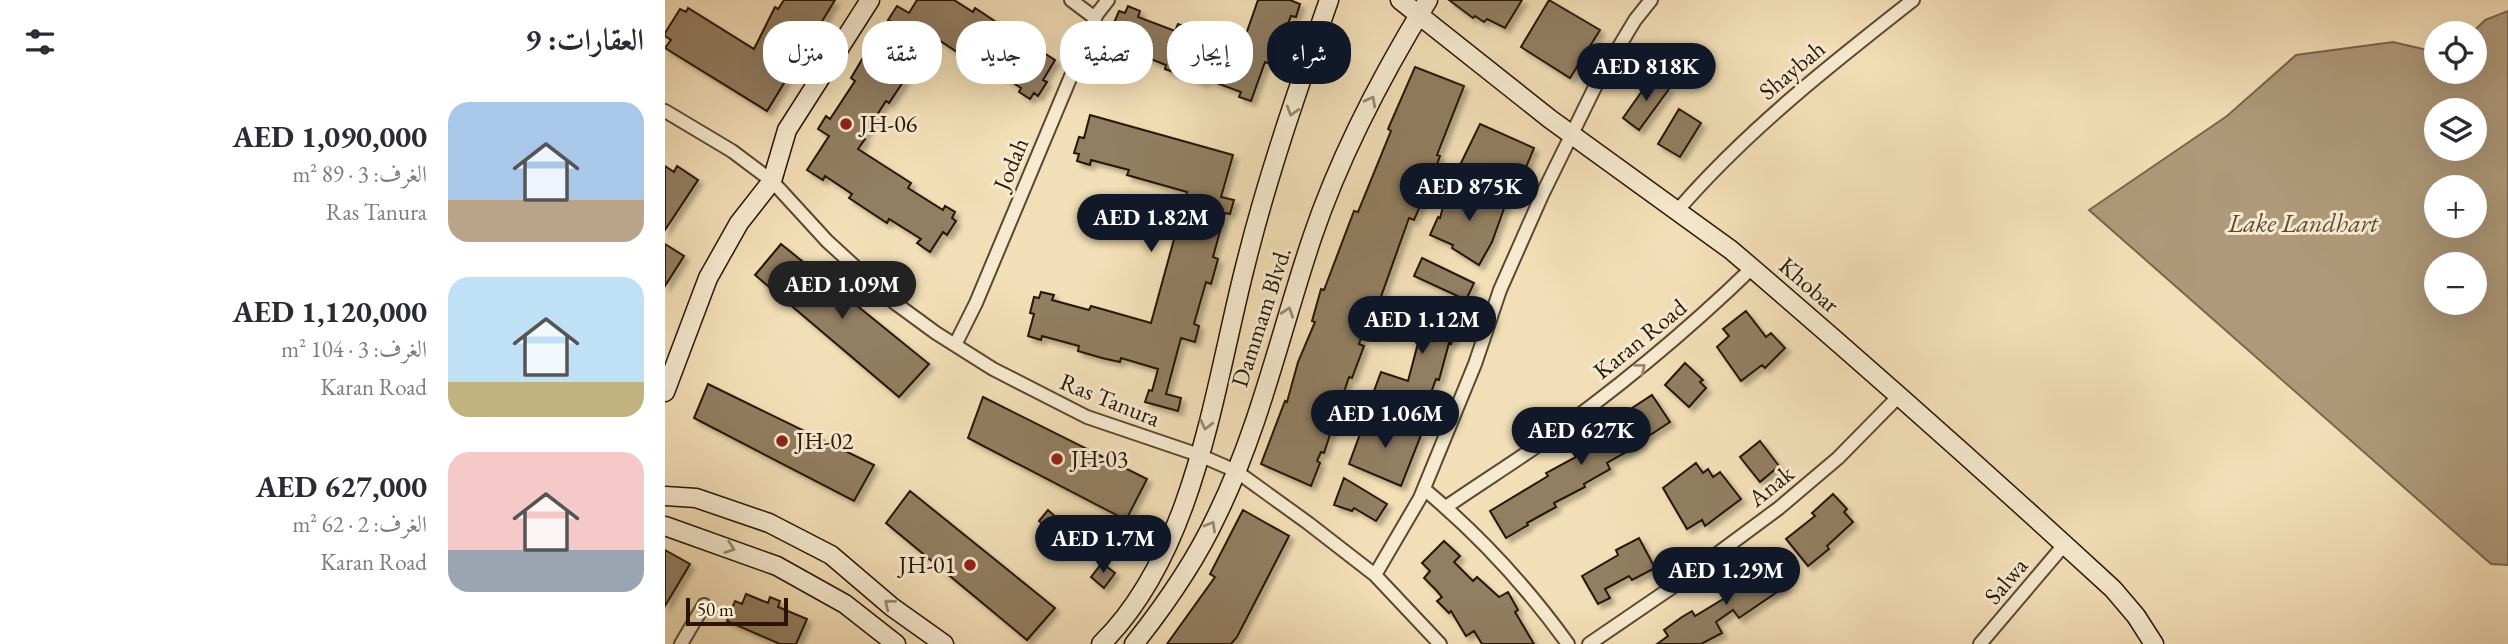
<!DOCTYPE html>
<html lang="ar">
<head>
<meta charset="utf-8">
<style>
  :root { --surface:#fff; --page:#f7f7f7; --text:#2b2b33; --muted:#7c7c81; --accent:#111827 }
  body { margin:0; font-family:"EB Garamond",Amiri,serif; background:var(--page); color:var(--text); direction:rtl; height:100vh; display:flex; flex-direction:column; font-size:26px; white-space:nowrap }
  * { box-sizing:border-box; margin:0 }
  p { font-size:23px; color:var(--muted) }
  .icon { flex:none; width:38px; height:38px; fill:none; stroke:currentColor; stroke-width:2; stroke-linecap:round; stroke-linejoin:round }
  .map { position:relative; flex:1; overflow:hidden; direction:ltr }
  .side { display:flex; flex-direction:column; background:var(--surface); width:665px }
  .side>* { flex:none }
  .guide { position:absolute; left:21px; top:21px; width:665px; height:63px; direction:rtl; display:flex; gap:14px }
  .fabs { position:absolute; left:1759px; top:21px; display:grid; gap:14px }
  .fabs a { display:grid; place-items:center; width:63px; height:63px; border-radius:50%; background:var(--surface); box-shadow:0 7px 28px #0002; font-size:35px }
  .scale { position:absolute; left:21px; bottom:18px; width:102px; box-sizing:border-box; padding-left:7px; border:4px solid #281505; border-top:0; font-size:19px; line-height:24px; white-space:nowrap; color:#281505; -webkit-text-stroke:5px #f7ead0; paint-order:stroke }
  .price { position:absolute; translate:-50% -60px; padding:0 16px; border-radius:24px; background:var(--accent); color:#fff; font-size:23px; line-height:46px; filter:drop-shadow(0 2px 4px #0008) }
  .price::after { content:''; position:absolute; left:50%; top:42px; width:21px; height:16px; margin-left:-10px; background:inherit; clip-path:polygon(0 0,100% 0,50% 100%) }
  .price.active { background:#222; color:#fff }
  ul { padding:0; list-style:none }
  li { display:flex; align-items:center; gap:21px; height:175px; padding:0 21px }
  li span { display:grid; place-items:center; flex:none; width:196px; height:140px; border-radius:21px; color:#555 }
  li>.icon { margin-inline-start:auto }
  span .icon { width:84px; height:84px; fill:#fffc; stroke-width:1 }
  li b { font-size:30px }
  h2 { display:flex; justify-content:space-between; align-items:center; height:84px; padding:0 21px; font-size:30px }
  .pill { padding:0 24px; border-radius:28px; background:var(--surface); box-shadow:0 7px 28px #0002; font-size:24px; line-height:63px }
  .pill.active { background:var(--accent); color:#fff }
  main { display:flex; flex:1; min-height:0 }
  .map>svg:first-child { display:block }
  .water { fill:#ae9a7a; stroke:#78654b; stroke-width:2; fill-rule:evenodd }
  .building { fill:#927e62; stroke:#281505; stroke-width:2; filter:url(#shadow) }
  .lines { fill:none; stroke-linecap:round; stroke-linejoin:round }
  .street-casing { stroke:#5b4832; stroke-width:16 }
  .secondary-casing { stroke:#281505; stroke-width:21 }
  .street { stroke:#f7ead0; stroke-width:12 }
  .secondary { stroke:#f7ead0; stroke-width:18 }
  .oneway { stroke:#9a8a75 }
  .poi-dot { fill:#8f2418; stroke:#f7ead0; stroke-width:2.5 }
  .labels { text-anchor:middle; stroke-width:6; stroke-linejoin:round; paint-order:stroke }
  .street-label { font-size:24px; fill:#281505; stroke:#f7ead0 }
  .poi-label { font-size:24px; fill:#281505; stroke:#f7ead0; text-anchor:start }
  .water-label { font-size:26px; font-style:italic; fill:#5e4a34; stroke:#f7ead0 }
</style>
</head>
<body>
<main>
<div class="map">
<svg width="1843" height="644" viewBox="0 0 1843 644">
  <defs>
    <filter id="shadow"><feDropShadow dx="4.5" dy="4.5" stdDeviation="2" flood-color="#0004"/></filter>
  </defs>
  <rect width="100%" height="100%" fill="#f3dfb7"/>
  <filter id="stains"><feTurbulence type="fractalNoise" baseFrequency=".00286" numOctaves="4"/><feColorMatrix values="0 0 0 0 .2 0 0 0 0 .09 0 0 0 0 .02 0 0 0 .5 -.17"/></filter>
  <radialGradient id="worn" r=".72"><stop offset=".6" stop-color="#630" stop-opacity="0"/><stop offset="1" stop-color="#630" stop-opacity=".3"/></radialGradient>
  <path class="water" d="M1843 11V565L1826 564 1424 210 1562 116 1631 55 1728 42 1771 52V72H1810V33H1807L1820 20ZM1771 110H1810V149H1771ZM1771 187H1810V226H1771ZM1771 264H1810V303H1771Z"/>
  <path class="building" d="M119 0H170L139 51 135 48 123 67 127 70 102 111 0 48 6 40 0 36V33L15 9 21 12 23 8 89 49 110 7 113 9Z
    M252 0H289L308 12 310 8 346 32 344 35 376 56 379 53 390 60 378 80 382 82 373 96 369 93 365 99 354 92 356 88 324 67 321 71 269 37 265 43 260 40 237 77 240 79 224 103 221 101 198 137 200 139 193 149 246 183 243 188 278 210 280 206 290 212 287 218 291 221 282 235 278 232 265 252 252 243 256 239 224 219 222 223 184 198 187 194 160 176 158 180 142 170 164 136 153 129 161 116 165 119 190 81 186 78 199 56 204 59 227 22 223 20 232 6 244 13Z
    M593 0H625L635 4 631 17 626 16 612 52 617 53 612 67 600 62 586 101 574 97 576 92 541 79 539 83 500 69 501 65 466 51 465 55 448 49 456 28 448 25 454 11 460 13 463 6 475 11 473 17 510 31 513 24 570 46 574 38 579 40Z
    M784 0H857L840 28 822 19 819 22 810 16 808 18Z
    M884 0 935 30 905 78 856 47Z
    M750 67 799 86 772 155 775 156 763 188 749 220 744 218 713 305 709 303 694 344 699 346 687 378 684 377 659 453 656 452 652 461 655 463 646 486 596 464 620 401 622 402 633 362 650 322 647 321 656 289 659 290 689 211 693 212 726 131 723 129Z
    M987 77 1004 89 974 130 958 118Z
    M1014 109 1036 123 1015 157 993 144Z
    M425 115 568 155 556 197 569 200 565 214 560 213 548 257 553 259 546 284 541 282 529 324 534 326 530 342 516 338 501 394 516 398 513 411 480 402 484 390 487 391 493 369 456 358 455 362 437 358 413 351 414 346 377 336 376 340 363 336 369 314 365 313 369 297 374 298 376 292 389 295 387 300 424 310 426 306 486 323 522 192 462 175 464 170 426 160 425 165 412 161 414 154 409 153 414 137 419 138Z
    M815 124 869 148 857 177 847 193 794 167Z
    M0 166 9 172 12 166 33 180 0 230Z
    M783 188 841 203 827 242 814 265 787 248 788 245 765 235 773 217 775 218Z
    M0 244 19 256 0 286Z
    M116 244 264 364 234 397 90 275Z
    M757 258 809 283 801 300 749 276Z
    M741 299 795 318 786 344 784 343 774 380 771 379 759 412 709 391 716 372 743 381 757 328 733 319Z
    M1081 311 1101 337 1106 333 1120 348 1100 368 1097 365 1076 381 1052 347 1064 336 1058 329Z
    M1020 363 1038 380 1035 382 1041 388 1024 407 1000 385Z
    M43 384 209 465 189 501 29 418Z
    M987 395 1005 422 976 441 977 443 942 463 945 469 919 484 920 487 889 503 891 507 862 523 863 525 841 538 825 511 883 476 881 473 911 457 908 453 937 435 935 432 966 414 964 410Z
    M318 397 482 479 461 520 303 438Z
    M702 415 756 435 736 486 684 464Z
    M1095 441 1114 466 1095 482 1075 457Z
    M1031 463 1038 473 1043 469 1048 477 1055 472 1076 499 1040 526 1037 520 1022 529 998 488Z
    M679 478 722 504 711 521 689 508 687 511 669 505Z
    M245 491 390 608 362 640 221 523Z
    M1168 494 1182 509 1179 512 1188 522 1162 546 1164 549 1143 566 1121 539 1150 516 1147 513Z
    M383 510 406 531 397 542 374 521Z
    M578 510 624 536 572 637 566 644H502L550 577 545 574Z
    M974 538 990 568 967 580 964 576 940 589 945 598 933 604 917 576 953 555 951 550Z
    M779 541 795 556 789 562 808 581 812 577 834 597 843 592 853 610 850 612 869 644H817L809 631 801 636 786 611 784 613 772 601 777 597 771 590 759 578 765 571 757 563Z
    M0 550 25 564 0 606Z
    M437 563 450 573 439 588 426 577Z
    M1090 564 1095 572 1107 564 1121 586 1074 618 1068 610 1051 622 1057 633 1036 644H992L1003 636 999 630 1017 617 1027 611 1030 616 1068 593 1062 585Z
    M81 594 103 603 105 597 115 601 113 607 142 619 131 644H115L62 621 70 601 77 604Z"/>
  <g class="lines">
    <g class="street-casing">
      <path id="street" d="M406 0 430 18
        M0 111 67 151 107 181 162 241 198 274 230 303 271 333 328 369 422 417 534 455 571 471 643 523 710 575 775 644
        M1012 211C1081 131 1165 65 1248 0
        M290 345 311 303 432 14 443 0
        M759 489C813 534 862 587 903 644
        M781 507C810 487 840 468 869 448 947 393 1019 334 1087 268
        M710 575 755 498 810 364 835 290 877 195 931 85 970 20 986 0
        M16 644 39 605
        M924 644 1006 588 1114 508 1173 458 1234 396
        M1315 644 1399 545"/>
    </g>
    <g class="secondary-casing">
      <path id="secondary" d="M735 0 885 119 1066 250C1196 361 1323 474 1448 589L1471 616 1489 644
        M0 392 43 278 74 223 107 181 122 130 205 0
        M0 496 31 498 104 523 166 555 227 607 279 644
        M0 526 112 566 180 604 231 644
        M436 644C531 551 549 386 581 263 603 174 634 86 664 0
        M469 644C500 605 531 560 552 515 595 427 616 330 647 238 675 155 717 75 763 0"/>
    </g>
    <use href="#street" class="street"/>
    <use href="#secondary" class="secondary"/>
  </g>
  <defs><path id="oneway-chevron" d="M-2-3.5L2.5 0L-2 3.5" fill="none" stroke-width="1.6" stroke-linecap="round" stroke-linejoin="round" transform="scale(1.75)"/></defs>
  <g class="oneway">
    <use href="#oneway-chevron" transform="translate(706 101) rotate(-62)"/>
    <use href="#oneway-chevron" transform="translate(627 111) rotate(107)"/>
    <use href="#oneway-chevron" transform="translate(623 312) rotate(-72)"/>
    <use href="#oneway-chevron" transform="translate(976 368) rotate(-38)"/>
    <use href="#oneway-chevron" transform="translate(541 425) rotate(104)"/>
    <use href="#oneway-chevron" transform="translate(546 526) rotate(-60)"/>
    <use href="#oneway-chevron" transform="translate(65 548) rotate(19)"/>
    <use href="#oneway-chevron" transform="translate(224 604) rotate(-141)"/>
  </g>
  <g class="poi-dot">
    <circle cx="181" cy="124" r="7"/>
    <circle cx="117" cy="441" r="7"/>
    <circle cx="392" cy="459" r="7"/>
    <circle cx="305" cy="565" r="7"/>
  </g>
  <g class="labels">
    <g class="street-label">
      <text transform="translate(1127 70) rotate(-40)" y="8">Shaybah</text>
      <text transform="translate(346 164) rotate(-67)" y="8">Jodah</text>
      <text transform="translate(1144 285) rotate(41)" y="8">Khobar</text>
      <text transform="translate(596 317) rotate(-72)" y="8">Dammam Blvd.</text>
      <text transform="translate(975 339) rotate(-39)" y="8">Karan Road</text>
      <text transform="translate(445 400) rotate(22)" y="8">Ras Tanura</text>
      <text transform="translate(1106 486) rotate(-39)" y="8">Anak</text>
      <text transform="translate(1341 581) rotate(-50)" y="8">Salwa</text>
    </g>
    <g class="poi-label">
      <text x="195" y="132">JH-06</text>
      <text x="131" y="449">JH-02</text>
      <text x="406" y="467">JH-03</text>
      <text x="291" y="573" text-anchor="end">JH-01</text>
    </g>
    <g class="water-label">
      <text x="1638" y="232">Lake Landhart</text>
    </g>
  </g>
  <rect width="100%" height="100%" filter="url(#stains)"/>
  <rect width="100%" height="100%" fill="url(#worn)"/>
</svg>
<div class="fabs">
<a><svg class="icon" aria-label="locate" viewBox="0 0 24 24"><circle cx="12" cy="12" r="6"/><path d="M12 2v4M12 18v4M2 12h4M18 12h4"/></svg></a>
<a><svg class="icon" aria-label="layers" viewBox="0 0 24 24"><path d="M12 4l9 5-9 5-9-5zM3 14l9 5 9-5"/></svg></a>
<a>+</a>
<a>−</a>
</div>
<div class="scale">50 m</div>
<b class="price" style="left:981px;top:103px">AED 818K</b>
<b class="price" style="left:804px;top:223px">AED 875K</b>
<b class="price" style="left:486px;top:254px">AED 1.82M</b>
<b class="price active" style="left:177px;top:321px">AED 1.09M</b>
<b class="price" style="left:757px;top:356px">AED 1.12M</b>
<b class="price" style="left:720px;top:450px">AED 1.06M</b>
<b class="price" style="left:916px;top:467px">AED 627K</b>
<b class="price" style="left:438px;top:575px">AED 1.7M</b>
<b class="price" style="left:1061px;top:607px">AED 1.29M</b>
<div class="guide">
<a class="pill active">شراء</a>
<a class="pill">إيجار</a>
<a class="pill">تصفية</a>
<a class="pill">جديد</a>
<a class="pill">شقة</a>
<a class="pill">منزل</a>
</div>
</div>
<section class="side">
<h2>العقارات: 9<svg class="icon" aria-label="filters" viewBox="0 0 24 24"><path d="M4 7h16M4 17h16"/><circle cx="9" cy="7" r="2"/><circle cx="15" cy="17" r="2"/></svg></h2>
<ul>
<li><span style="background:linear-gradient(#a9c7e8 70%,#b9a48a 0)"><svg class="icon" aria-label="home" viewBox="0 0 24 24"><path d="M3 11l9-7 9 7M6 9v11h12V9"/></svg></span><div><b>AED 1,090,000</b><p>الغرف: 3 · 89 m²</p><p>Ras Tanura</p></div></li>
<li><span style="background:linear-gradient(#bfe0f5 75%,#c2b280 0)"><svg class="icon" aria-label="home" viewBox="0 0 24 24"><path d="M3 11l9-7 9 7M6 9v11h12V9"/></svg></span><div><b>AED 1,120,000</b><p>الغرف: 3 · 104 m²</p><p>Karan Road</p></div></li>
<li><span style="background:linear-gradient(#f6c9c9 70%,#9aa5b1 0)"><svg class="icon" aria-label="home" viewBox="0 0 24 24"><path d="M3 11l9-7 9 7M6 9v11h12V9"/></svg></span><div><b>AED 627,000</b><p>الغرف: 2 · 62 m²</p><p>Karan Road</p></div></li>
</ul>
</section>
</main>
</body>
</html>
